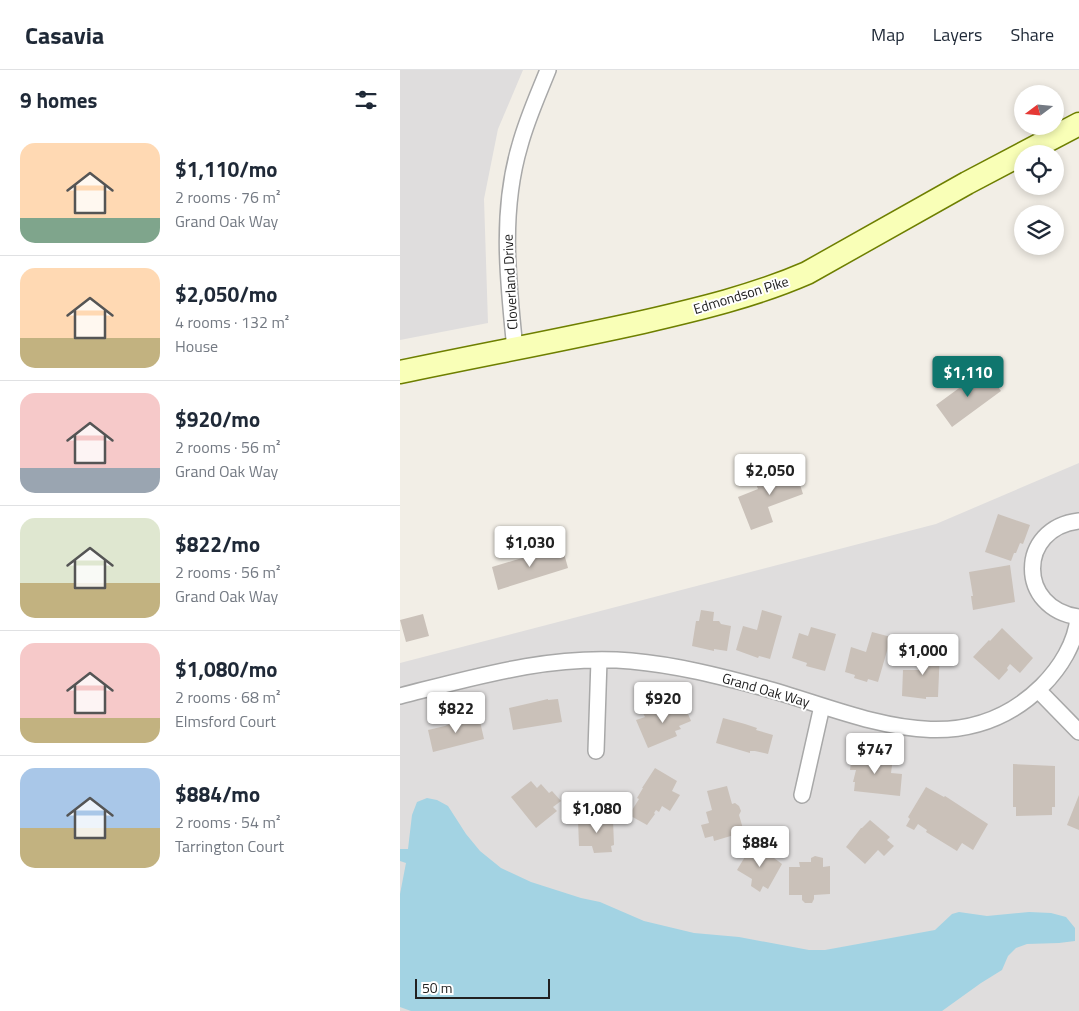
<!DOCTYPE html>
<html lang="en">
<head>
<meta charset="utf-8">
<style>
  :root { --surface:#fff; --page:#f6f6f7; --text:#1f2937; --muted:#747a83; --line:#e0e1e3; --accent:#0f766e }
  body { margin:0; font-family:"Titillium Web",sans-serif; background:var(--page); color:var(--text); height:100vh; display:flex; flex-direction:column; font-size:19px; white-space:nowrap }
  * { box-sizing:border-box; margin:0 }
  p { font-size:16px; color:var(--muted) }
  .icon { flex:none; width:28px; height:28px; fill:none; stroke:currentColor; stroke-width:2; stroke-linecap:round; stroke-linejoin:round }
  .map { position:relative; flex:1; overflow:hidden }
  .sheet { display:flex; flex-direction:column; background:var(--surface); width:400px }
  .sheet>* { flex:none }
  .needle { width:32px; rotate:254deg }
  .tools { position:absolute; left:614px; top:15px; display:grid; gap:10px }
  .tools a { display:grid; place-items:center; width:50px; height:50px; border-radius:50%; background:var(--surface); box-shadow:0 2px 8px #0003; font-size:25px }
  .scale { position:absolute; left:15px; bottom:12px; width:135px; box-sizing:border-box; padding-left:5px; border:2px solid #212121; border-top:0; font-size:14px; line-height:18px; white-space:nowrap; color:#212121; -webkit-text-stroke:4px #fff; paint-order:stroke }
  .price { position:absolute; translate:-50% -42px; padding:0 11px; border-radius:5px; background:#fff; color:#222; font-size:16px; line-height:32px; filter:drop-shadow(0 1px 2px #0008) }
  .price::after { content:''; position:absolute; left:50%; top:30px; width:15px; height:11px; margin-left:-8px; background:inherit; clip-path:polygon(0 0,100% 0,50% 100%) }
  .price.selected { background:var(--accent); color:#fff }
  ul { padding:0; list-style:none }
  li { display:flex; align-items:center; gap:15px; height:125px; padding:0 20px }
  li+li { border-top:1px solid var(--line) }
  li span { display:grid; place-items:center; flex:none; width:140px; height:100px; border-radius:15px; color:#555 }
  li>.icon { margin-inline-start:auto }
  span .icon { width:60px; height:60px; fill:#fffc; stroke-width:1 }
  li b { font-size:21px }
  h2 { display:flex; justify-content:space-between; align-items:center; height:60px; padding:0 20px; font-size:21px }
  header { display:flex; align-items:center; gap:30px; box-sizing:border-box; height:70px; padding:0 25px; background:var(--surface); border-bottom:1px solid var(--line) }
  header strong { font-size:24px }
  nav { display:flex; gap:28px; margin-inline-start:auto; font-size:18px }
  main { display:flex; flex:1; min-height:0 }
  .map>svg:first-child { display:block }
  .residential { fill:#dfdddd }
  .water { fill:#a3d3e3 }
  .building { fill:#cac1b9 }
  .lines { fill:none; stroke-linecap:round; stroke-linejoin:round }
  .minor-casing { stroke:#a8a8a8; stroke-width:18 }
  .secondary-casing { stroke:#6e7f00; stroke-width:25 }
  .minor { stroke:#fff; stroke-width:15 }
  .secondary { stroke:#f9ffb7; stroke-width:22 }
  .labels { text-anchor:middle; stroke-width:4; stroke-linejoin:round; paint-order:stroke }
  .street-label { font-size:14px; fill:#212121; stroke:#fff }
</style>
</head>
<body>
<header>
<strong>Casavia</strong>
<nav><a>Map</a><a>Layers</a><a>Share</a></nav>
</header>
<main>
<section class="sheet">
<h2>9 homes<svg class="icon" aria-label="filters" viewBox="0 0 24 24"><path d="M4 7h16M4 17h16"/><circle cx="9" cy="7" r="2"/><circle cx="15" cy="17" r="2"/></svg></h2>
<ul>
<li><span style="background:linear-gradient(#ffd9b3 75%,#7fa58c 0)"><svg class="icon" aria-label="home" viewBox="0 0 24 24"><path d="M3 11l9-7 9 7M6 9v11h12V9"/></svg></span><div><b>$1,110/mo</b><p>2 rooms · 76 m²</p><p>Grand Oak Way</p></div></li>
<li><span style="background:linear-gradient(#ffd9b3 70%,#c2b280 0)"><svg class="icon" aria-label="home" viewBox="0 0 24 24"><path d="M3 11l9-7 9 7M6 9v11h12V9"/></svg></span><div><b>$2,050/mo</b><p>4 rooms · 132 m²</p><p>House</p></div></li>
<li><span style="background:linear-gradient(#f6c9c9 75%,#9aa5b1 0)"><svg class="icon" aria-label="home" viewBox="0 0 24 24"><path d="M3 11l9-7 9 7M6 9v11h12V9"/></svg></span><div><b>$920/mo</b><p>2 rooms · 56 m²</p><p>Grand Oak Way</p></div></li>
<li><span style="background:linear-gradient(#dfe7d0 65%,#c2b280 0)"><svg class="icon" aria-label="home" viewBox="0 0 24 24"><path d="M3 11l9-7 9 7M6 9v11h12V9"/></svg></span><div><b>$822/mo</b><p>2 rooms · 56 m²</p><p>Grand Oak Way</p></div></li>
<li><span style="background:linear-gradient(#f6c9c9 75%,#c2b280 0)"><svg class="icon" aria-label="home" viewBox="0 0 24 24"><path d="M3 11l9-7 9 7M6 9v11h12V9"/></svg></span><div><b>$1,080/mo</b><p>2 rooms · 68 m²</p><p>Elmsford Court</p></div></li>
<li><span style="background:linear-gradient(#a9c7e8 60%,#c2b280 0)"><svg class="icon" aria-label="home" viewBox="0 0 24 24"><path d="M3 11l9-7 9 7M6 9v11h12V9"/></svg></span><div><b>$884/mo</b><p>2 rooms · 54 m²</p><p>Tarrington Court</p></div></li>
</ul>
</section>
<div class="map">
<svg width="679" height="941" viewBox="0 0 679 941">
  <rect width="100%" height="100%" fill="#f2eee6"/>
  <path class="residential" d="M0 0H123L98 59 84 129 88 253 0 270Z
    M679 393V941H0V593L536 454Z"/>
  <path class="water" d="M27 728 37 730 48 736 66 764 80 781 101 798 131 812 181 828 200 832 244 851 294 863 339 867 409 880H425L535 860 552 844 559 842 587 846 629 842 651 843 666 847 675 858V871L659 873 627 874 616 878 608 886 602 900 581 913 542 941H11L0 937V824L6 793 0 791V779H8L12 745 17 732Z"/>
  <path class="building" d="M585 299 601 321 552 357 536 335Z
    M393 393 403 424 368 437 373 452 351 460 338 427 358 419 356 414 371 408 369 402Z
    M598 444 630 455 623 474 620 473 616 483H614L611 491 585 482Z
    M162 476 168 498 98 520 92 497Z
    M610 495 615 532 573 540 571 526H573L569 502Z
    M301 540 314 542 313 551H319L321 554 331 556 327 581 314 579V581L292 576 296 551H299Z
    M362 540 382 546 370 589 359 586 358 588 336 580 343 556 357 560Z
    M23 544 29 566 6 572 0 550Z
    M411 557 436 564 425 601 406 596 407 593 392 588 399 563 408 566Z
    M602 558 633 588 620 603 610 594 607 598 608 600 599 610 573 587 589 570 590 571Z
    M472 562 491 567 478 612 468 609 467 612 454 608 455 605 445 602 451 577 466 582Z
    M519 579 540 580 538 627H526V629L502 626 503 600H519Z
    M148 629V630L158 629 162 652 113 660 109 638Z
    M283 632 291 651 279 656 281 659 275 661 277 666 248 678 236 650 245 647 243 643 254 638 255 640 263 636 264 639Z
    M79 647 84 669 33 682 28 660 45 656 56 651Z
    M323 648 345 654 357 658 356 660 373 665 368 684 355 681H350V683L316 673Z
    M452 684 493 688 491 703 502 704 500 726 454 721 455 712H453L456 700H450Z
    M613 694 655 696V737H652V745L616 746V737H613Z
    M255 698 277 711 272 721 280 725 270 741 262 736 259 742 256 740 254 743 255 744 247 755 229 745 239 729 237 728 243 718H242Z
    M131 711 137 718 141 714 149 723 152 721 161 731 153 737 157 741 136 758 111 727Z
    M327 716 332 734 335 733 339 736 341 741 339 745 344 762 314 771 313 766 305 768 301 755 309 753 306 742 312 740 307 721Z
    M526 717 544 727 545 726 588 754 573 780 562 773 557 781 526 762 527 760 518 754 514 760 506 756 510 749 508 747Z
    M679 725V760L667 755Z
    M189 743H201L202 750H213L214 775 211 776 212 782 194 783 192 776H179L178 750H190Z
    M470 750 490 767 487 770 494 776 484 786 478 780 465 794 446 777 461 758H462Z
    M352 775 361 781 362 779 382 794 368 819 363 816 360 822 351 816 352 809 337 800Z
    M415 786 423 788V797L430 796V824L414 825V829L412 833H405L402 830V825H389V797H400L399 792H411V788Z"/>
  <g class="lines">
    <g class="minor-casing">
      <path id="minor" d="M115 279C108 211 100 142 120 75 127 49 138 25 148 0
        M679 451C617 458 617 539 679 547
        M638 620 679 662
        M0 626C75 607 152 584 231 591 276 595 320 606 364 618 458 644 559 698 642 616 660 598 676 573 678 547
        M196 681 199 590
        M402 725 422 636"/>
    </g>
    <g class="secondary-casing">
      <path id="secondary" d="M0 302C81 285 162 270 243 252 299 239 354 226 407 203L567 113 679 54"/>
    </g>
    <use href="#minor" class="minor"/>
    <use href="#secondary" class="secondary"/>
  </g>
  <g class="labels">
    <g class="street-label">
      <text transform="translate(110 212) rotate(-93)" y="5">Cloverland Drive</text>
      <text transform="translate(341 225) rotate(-17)" y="5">Edmondson Pike</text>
      <text transform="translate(366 620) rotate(16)" y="5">Grand Oak Way</text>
    </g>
  </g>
</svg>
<div class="tools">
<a><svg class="needle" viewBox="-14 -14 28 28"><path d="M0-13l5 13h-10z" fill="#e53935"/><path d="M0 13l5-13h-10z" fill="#747a83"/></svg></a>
<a><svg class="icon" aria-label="locate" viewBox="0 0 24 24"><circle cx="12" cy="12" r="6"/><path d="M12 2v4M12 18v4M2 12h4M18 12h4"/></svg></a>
<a><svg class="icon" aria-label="layers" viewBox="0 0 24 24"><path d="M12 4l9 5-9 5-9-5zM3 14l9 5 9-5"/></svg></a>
</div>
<div class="scale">50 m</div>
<b class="price selected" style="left:568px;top:328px">$1,110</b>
<b class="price" style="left:370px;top:426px">$2,050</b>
<b class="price" style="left:130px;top:498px">$1,030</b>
<b class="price" style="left:523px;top:606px">$1,000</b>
<b class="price" style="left:263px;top:654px">$920</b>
<b class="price" style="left:56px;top:664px">$822</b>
<b class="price" style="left:475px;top:705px">$747</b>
<b class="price" style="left:197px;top:764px">$1,080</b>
<b class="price" style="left:360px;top:798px">$884</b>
</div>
</main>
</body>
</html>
